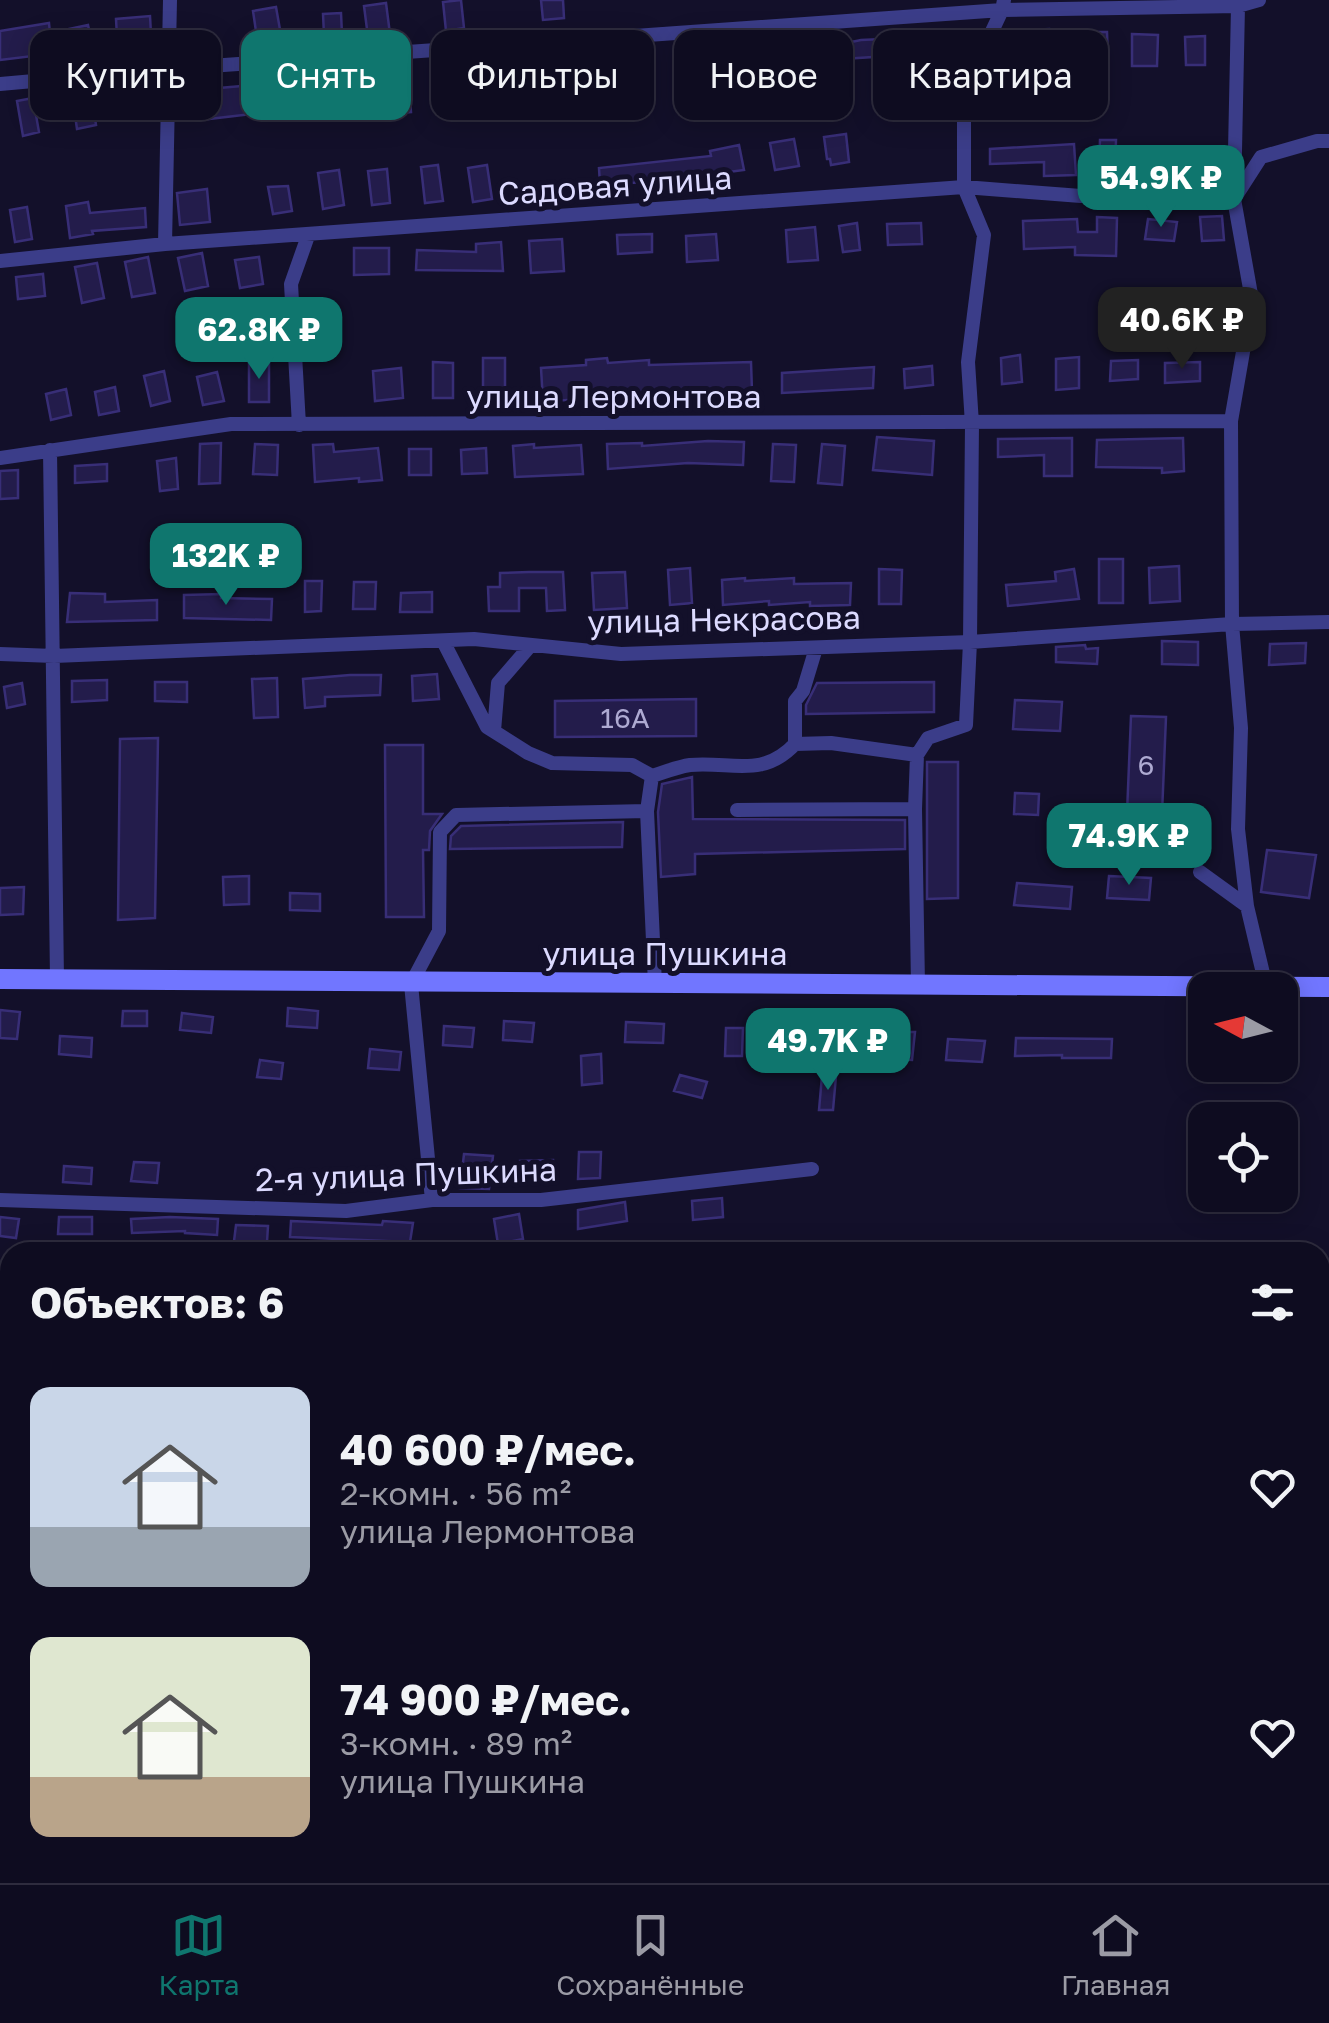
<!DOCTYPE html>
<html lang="ru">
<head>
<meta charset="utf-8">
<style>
  :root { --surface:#0e0c20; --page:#1c1a2d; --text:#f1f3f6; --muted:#9b9ba5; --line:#2e2c3e; --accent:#0f766e }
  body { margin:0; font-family:"Golos Text",sans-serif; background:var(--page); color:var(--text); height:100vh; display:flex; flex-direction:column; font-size:38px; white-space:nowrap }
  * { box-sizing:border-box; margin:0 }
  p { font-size:32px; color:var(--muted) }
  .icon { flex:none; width:55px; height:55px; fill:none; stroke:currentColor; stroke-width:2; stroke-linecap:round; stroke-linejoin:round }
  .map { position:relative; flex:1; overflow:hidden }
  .details { position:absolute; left:0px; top:1242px; width:1330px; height:642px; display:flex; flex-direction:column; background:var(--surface); border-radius:30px 30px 0 0; box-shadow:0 5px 25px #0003,0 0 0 2px var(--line) }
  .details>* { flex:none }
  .guide { position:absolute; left:30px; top:30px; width:1270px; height:90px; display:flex; gap:20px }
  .needle { width:65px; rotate:277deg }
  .fabs { position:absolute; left:1188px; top:972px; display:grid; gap:20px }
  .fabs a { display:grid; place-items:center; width:110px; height:110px; border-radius:20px; background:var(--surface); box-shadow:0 5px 25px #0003,0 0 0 2px var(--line); font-size:50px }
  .price { position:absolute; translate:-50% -85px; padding:0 22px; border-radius:20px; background:var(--accent); color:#fff; font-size:32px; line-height:65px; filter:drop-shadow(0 2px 5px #0008) }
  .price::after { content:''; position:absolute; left:50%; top:60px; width:30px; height:22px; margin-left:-15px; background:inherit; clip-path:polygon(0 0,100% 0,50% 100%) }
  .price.selected { background:#222; color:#fff }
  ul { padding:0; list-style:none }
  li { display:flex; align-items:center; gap:30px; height:250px; padding:0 30px }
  li span { display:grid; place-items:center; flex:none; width:280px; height:200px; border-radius:20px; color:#555 }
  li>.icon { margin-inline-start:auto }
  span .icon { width:120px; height:120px; fill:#fffc; stroke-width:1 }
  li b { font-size:42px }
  h2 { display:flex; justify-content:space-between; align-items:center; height:120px; padding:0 30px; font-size:42px }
  .tag { padding:0 35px; border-radius:20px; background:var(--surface); box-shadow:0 5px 25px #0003,0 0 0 2px var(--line); font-size:35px; line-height:90px }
  .tag.selected { background:var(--accent); color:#fff }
  .tab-bar { display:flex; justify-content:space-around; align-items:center; height:140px; border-top:2px solid var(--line); background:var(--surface); font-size:28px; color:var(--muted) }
  .tab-bar a { display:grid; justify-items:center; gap:5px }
  .tab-bar .selected { color:var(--accent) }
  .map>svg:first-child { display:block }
  .green { fill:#133431 }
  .building { fill:#231c4b; stroke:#382e77; stroke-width:2.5 }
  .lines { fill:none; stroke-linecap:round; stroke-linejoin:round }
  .street { stroke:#3b3d89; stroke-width:14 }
  .secondary { stroke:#7176ff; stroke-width:20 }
  .labels { text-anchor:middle; stroke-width:10; stroke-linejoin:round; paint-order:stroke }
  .number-label { font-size:28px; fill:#aeaad2 }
  .street-label { font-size:32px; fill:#dcdaff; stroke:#13102a }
</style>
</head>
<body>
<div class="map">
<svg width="1329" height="1883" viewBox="0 0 1329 1883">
  <rect width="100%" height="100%" fill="#13102a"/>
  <path class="green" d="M899 1875H1299V1883H893Z"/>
  <path class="building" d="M461 0 464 28 446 31 443 2Z
    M541 0H563L564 18 543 20Z
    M386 3 390 34 368 37 364 6Z
    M276 7 282 41 258 45 253 11Z
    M341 13 342 34 324 35 323 14Z
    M150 16 152 52 118 55 116 19Z
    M49 23 50 33 88 25 94 53 75 57 73 51 0 60V31Z
    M1049 29 1048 62 1029 63V30Z
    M1087 32H1107L1108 61 1087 62Z
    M1132 34 1158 35 1157 66H1132Z
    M1205 36V65H1186L1185 37Z
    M904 38V55L843 59 844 69 825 72 822 48 861 40Z
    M791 49 795 74 774 78 770 53Z
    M526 59 551 60 550 96 510 95 488 100 485 69 526 64Z
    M408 72 411 112 387 114 385 75Z
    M357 75 359 108 338 110 337 77Z
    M265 84 268 112 200 120 197 90Z
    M313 85V113L292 115V86Z
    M91 91 96 125 77 129 72 95Z
    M145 91 148 117 129 120 126 95Z
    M33 98 39 132 23 136 17 101Z
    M846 134 849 162 831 165 830 159H827L824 137Z
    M794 139 799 166 775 170 770 143Z
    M1100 140H1116L1115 168H1099Z
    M1074 144 1076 175 1044 176V162L990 164V149Z
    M739 145 744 170 661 181 600 185 599 168 711 156 710 151Z
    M1196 155 1221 156 1220 170 1197 169Z
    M438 165 443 201 425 203 421 167Z
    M487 165 492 199 473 202 468 168Z
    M387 169 390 203 372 205 368 171Z
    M339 170 344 205 323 209 318 173Z
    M288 186 292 211 273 214 268 187Z
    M207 189 210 222 180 225 177 193Z
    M88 202 90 213 145 208 146 227 92 231 93 234 70 238 66 206Z
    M27 207 32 239 15 242 10 210Z
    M1222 216 1224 240 1202 241 1200 217Z
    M1097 217 1117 218 1116 256 1075 255V247L1024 249 1023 221 1077 219 1078 232H1097Z
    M1148 219 1177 222 1174 241 1145 239Z
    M857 223 860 250 843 252 839 226Z
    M921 223 922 244 888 245 887 224Z
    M815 227 818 260 788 262 786 230Z
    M652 234V252L618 254 617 235Z
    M716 234 718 260 687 262 686 236Z
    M562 239 564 271 531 273 529 241Z
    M501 242 503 271 416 270 417 250 476 252V244Z
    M354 248H389V274L354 275Z
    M202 253 208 286 185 291 178 258Z
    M148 257 155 293 132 297 125 262Z
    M259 257 263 284 240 288 235 260Z
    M97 263 104 298 82 303 75 267Z
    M43 274 45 296 18 299 16 277Z
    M1020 355 1022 382 1002 384 1001 358Z
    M1079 357V388L1056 390V359Z
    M483 358H505V396H483Z
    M607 358 608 363 649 360V365L751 362 752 391 650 393V398L627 399V395L543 402 541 368 586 365V360Z
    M1138 360V379L1110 381 1111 361Z
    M249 361H269V402H249Z
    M433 362 453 363V398H433Z
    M1200 362V381L1165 383V363Z
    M932 366 933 385 905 388 904 369Z
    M874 367 873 388 782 393V373Z
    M401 368 403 398 375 401 373 371Z
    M164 371 170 401 151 406 144 376Z
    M217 372 224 401 203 405 197 377Z
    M115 387 119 411 99 415 95 392Z
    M66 389 71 415 51 420 46 394Z
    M877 437 934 441 932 475 873 470Z
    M1072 438V476H1044V455L998 457V439Z
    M1183 438 1184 471 1162 473V468L1096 467 1097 440Z
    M708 441 744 442 743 465 688 463 608 469 607 444 642 443V446Z
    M221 443 220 483 199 484 200 444Z
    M255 444 278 445 277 475 253 474Z
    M333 444 334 452 378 448 382 480 359 482V478L315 482 313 445Z
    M534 444V448L581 445 583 474 515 477 513 446Z
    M773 444 796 445 794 482 771 481Z
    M822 444 845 446 842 485 818 483Z
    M486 448 487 473 462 474 461 450Z
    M409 449H431V475H409Z
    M176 458 178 489 160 491 157 461Z
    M107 464V481L75 483V466Z
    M18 470V498L0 499V471Z
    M1099 559H1123V603H1099Z
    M1179 566 1180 601 1150 603 1149 568Z
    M690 568 692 603 670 605 668 570Z
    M879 569 902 570 901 604H879Z
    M1074 569 1079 599 1008 606 1006 585 1056 581 1055 572Z
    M529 572H563L565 610 547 611 546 588H519V611H489L488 587H500V573Z
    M625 572 627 608 594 610 592 573Z
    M745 578V581L794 578V584L851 583 850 605 810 606V602L769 605V601L723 605 722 580Z
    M305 581H322L321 611 305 612Z
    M354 582H376L375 609H353Z
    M432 592V612H400L401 593Z
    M70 593 105 594V602L157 600V620L67 622Z
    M221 594V598L272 599 271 620 184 618V595Z
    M1162 641 1198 642V665L1162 664Z
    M1306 643 1305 663 1269 665 1270 644Z
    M1085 645 1086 649 1098 648 1097 664 1056 662V647Z
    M437 674 439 699 413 701 412 676Z
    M350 675H381L380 695 325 697V706L305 708 303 679Z
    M277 678 278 717 254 718 252 679Z
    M107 680V700L72 702V681Z
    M155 682H187V702L155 701Z
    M934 682V712L806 714V705L817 683Z
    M22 683 25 704 7 708 4 687Z
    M696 699V736L555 737V701Z
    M1015 700 1062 702 1060 731 1013 729Z
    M1131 716 1166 717 1162 814 1127 813Z
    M158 738 155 918 118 920 120 739Z
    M385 745H423V814H442L430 831 429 850H423L424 917H386Z
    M927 762H958V898L927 899Z
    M692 777 693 819 905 820V849L695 854V874L661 877 658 812 662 784Z
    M1015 793 1039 794 1038 815 1014 814Z
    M623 822 622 847 450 849 451 836 461 826Z
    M1267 850 1316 855 1309 898 1261 892Z
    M249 876V904L224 905 223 877Z
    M1109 876 1151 878 1149 900 1107 898Z
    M1017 883 1072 887 1070 909 1014 905Z
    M24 887 23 914 0 915V888Z
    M290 893 320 894V911L290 910Z
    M288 1008 318 1011 317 1028 287 1026Z
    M0 1010 20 1012 17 1039 0 1038Z
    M123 1011H147V1026H122Z
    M182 1013 213 1017 211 1033 180 1030Z
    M504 1021 534 1023 532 1042 503 1040Z
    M626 1022 664 1024 663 1043 625 1042Z
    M444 1026 474 1028 472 1047 443 1045Z
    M726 1028H743L742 1056H725Z
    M785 1032H801L800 1058 783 1057Z
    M892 1032H915L912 1060 890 1059Z
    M60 1036 92 1038 91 1057 59 1054Z
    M1016 1038 1112 1039 1111 1058H1062V1055L1015 1056Z
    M948 1039 985 1041 982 1062 946 1060Z
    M370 1049 401 1052 399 1070 368 1068Z
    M601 1054 602 1083 582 1085 581 1056Z
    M260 1060 283 1063 281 1079 257 1077Z
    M680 1075 707 1082 702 1098 674 1091Z
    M822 1076H836L833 1110H819Z
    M579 1152H601L600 1178 578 1179Z
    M464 1154 493 1156 489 1189 460 1188Z
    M553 1160V1180L520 1181V1161Z
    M134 1162 159 1163 157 1183 131 1181Z
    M64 1166 92 1168 91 1184 63 1182Z
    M722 1198 723 1217 693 1220 692 1201Z
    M625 1202 627 1221 578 1229V1210Z
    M519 1214 523 1239 498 1244 494 1219Z
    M0 1217 19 1219 16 1238 0 1236Z
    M59 1217H92V1234H58Z
    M170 1217 218 1219 217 1235 185 1233V1231L132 1233 131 1219Z
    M291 1221 382 1225 383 1221 413 1223 410 1242 290 1237Z
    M236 1225 268 1226 267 1242 234 1241Z"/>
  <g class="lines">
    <path class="street" d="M1238 6 1234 199 1252 300 1231 421 1232 624 1241 728 1238 829 1247 906 1266 986
      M0 84 167 69 1002 10 1238 6 1259 0
      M165 244 170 0
      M0 261 165 244 964 187 1081 196 1234 199 1261 157 1317 141H1329
      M299 425 291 284 308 236
      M50 450 57 979
      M0 458 231 424 1231 421
      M443 641 487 727 528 753 552 763 632 765 652 776
      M0 654 54 656 474 639 621 654 970 642 1232 624 1329 622
      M494 731 498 683 531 645
      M795 744V701L803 691 816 648
      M737 810 915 809
      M1200 872 1247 906
      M655 984 647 811 652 776C664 772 677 767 690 765 731 761 762 779 795 744L831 743 917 755
      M918 985 915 809 917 755 928 738 966 725 970 642 972 424 968 362 984 235 964 187V91L1002 10 1004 0
      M0 1200 346 1211 432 1200H541L812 1169
      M432 1200 411 984 439 931 440 832 456 815 647 811
      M0 1397 10 1406
      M0 1673 10 1689
      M0 1732 10 1734
      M122 1875 127 1883
      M841 1883 846 1875"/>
    <path class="secondary" d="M0 979 1329 987"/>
  </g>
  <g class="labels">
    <g class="number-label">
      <text x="625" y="728">16А</text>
      <text x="1146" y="775">6</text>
    </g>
    <g class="street-label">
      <text transform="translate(615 186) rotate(-4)" y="11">Садовая улица</text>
      <text x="614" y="408">улица Лермонтова</text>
      <text transform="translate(724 620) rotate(-1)" y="11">улица Некрасова</text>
      <text x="665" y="965">улица Пушкина</text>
      <text transform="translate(406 1175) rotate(-2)" y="11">2-я улица Пушкина</text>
    </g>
  </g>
</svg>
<div class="fabs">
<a><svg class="needle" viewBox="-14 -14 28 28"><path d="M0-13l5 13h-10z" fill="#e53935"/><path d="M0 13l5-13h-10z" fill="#9b9ba5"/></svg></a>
<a><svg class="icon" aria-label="locate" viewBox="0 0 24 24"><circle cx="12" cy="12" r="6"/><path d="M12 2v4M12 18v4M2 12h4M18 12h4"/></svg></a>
</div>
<b class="price" style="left:1161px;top:230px">54.9K ₽</b>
<b class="price selected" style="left:1182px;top:372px">40.6K ₽</b>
<b class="price" style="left:259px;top:382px">62.8K ₽</b>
<b class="price" style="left:226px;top:608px">132K ₽</b>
<b class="price" style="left:1129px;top:888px">74.9K ₽</b>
<b class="price" style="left:828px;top:1093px">49.7K ₽</b>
<div class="guide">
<a class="tag">Купить</a>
<a class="tag selected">Снять</a>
<a class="tag">Фильтры</a>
<a class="tag">Новое</a>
<a class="tag">Квартира</a>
</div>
<section class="details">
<h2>Объектов: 6<svg class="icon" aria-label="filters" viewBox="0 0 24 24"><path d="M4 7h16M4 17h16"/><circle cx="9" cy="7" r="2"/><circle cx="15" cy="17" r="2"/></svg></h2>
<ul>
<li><span style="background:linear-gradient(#c9d6e8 70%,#9aa5b1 0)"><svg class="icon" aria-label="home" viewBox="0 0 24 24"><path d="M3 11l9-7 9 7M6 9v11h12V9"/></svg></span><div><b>40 600 ₽/мес.</b><p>2-комн. · 56 m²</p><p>улица Лермонтова</p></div><svg class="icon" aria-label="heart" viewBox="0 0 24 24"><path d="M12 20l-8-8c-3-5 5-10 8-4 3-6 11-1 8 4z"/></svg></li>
<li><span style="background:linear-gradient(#dfe7d0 70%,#b9a48a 0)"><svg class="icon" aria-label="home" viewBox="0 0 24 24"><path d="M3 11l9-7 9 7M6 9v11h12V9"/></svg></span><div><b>74 900 ₽/мес.</b><p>3-комн. · 89 m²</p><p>улица Пушкина</p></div><svg class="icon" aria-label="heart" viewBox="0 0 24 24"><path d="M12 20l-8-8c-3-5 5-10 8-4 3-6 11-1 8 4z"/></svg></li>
</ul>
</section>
</div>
<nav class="tab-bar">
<a class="selected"><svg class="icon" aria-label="map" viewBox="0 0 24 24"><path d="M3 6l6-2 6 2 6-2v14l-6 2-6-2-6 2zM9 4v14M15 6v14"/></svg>Карта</a>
<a><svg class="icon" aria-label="saved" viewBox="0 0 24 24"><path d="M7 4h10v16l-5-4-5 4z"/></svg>Сохранённые</a>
<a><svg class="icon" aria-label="home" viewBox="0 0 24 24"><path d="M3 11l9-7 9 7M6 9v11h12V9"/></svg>Главная</a>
</nav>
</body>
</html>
